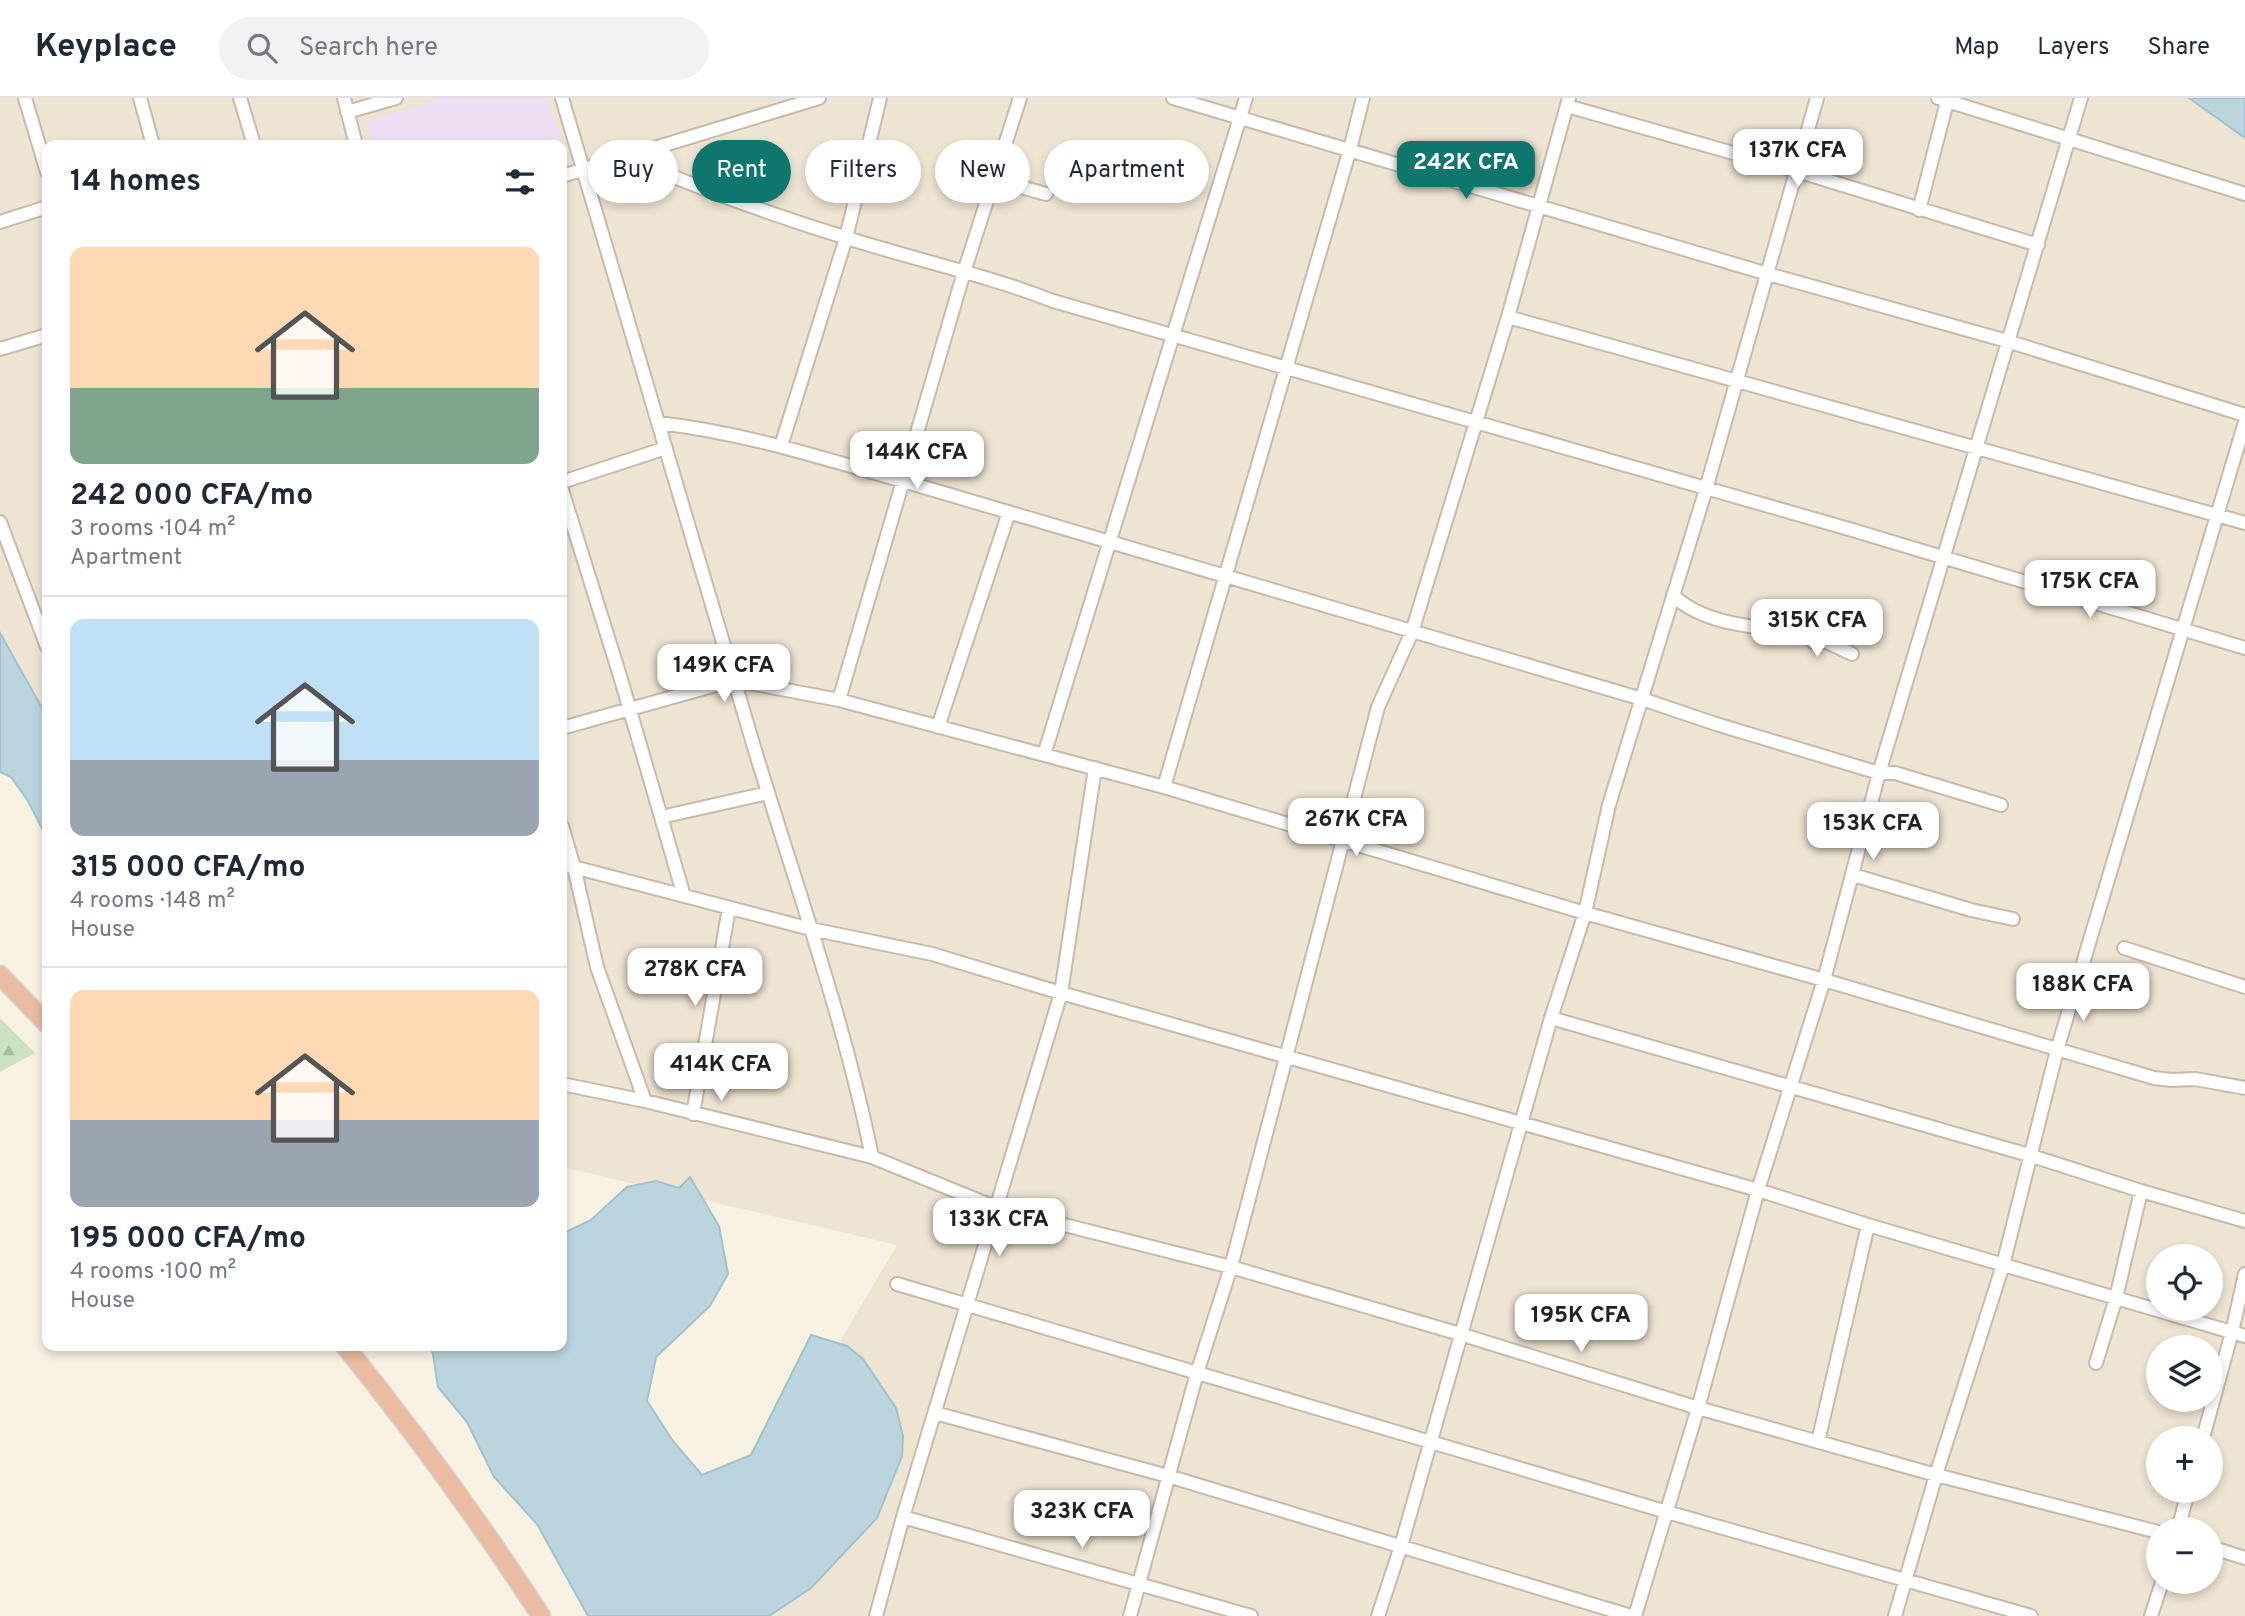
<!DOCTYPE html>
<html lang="en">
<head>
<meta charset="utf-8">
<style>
  :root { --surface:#fff; --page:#f2f2f3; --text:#1f2937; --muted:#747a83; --line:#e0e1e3; --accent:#0f766e }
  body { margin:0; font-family:Overpass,sans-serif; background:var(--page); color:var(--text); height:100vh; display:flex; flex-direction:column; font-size:26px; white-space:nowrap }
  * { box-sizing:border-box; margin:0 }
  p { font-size:23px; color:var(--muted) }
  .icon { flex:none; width:38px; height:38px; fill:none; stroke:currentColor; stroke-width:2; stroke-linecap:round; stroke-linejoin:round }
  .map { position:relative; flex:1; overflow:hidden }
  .details { position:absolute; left:42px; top:42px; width:525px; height:1211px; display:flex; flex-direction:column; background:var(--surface); border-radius:14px; box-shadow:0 4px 10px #0003 }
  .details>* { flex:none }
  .top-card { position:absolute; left:588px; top:42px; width:665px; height:63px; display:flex; gap:14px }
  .fabs { position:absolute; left:2146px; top:1146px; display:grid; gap:14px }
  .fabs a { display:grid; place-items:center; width:77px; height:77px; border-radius:50%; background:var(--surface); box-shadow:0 4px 10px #0003; font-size:35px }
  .price { position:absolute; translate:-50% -60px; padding:0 16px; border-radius:14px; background:#fff; color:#222; font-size:23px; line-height:46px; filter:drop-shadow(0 2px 4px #0008) }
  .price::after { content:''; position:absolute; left:50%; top:42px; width:21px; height:16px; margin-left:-10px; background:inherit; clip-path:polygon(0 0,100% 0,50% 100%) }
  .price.on { background:var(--accent); color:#fff }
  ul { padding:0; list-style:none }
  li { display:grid; align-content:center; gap:14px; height:371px; padding:0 28px }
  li+li { border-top:2px solid var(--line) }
  li span { display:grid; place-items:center; height:217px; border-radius:14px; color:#555 }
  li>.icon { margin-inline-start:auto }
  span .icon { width:126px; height:126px; fill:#fffc; stroke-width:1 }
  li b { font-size:30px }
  h2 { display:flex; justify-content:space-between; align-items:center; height:84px; padding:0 28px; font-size:30px }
  .chip { padding:0 24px; border-radius:32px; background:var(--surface); box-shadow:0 4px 10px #0003; font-size:24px; line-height:63px }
  .chip.on { background:var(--accent); color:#fff }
  header { display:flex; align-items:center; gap:42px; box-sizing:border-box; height:98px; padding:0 35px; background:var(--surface); border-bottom:2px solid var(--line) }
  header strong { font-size:33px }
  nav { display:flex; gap:38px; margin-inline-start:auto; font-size:24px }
  .search { width:490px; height:63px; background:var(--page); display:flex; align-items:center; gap:18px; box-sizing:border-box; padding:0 24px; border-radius:38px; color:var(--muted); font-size:26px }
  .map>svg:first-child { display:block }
  .residential { fill:#eee4d2; fill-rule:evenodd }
  .education { fill:#efdff4 }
  .forest { fill:url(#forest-firs) }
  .water { fill:#bad5de; stroke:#a2c2ce; stroke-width:2 }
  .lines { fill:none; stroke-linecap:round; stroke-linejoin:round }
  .minor-casing { stroke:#c7baab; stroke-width:16 }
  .highway-casing { stroke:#d9d4d0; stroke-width:21 }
  .minor { stroke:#fff; stroke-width:12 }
  .highway { stroke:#eabca1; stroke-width:18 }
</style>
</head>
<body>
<header>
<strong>Keyplace</strong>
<div class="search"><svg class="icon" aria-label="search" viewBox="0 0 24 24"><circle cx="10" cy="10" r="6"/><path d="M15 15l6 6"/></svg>Search here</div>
<nav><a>Map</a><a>Layers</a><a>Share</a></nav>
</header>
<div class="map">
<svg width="2245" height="1518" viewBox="0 0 2245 1518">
  <defs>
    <pattern id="forest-firs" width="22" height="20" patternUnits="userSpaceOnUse" patternTransform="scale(1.75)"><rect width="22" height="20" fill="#cce3c3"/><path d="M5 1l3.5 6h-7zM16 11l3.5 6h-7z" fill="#aabba1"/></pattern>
  </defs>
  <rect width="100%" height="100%" fill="#f8f2e2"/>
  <path class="residential" d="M0 0H2188L2245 36V1518H677L897 1147 562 1069V47H47V714L0 586ZM2158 1158H2210V1211H2158ZM2158 1250H2210V1302H2158ZM2158 1340H2210V1393H2158ZM2158 1432H2210V1484H2158Z"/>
  <path class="education" d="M442 0H547L562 47H373L366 24Z"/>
  <path class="forest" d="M0 920 35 955 0 974Z"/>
  <path class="water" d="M2189 0H2245V40Z
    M0 535 47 619V740L28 703 11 679 0 674Z
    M690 1079 719 1128 728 1176 710 1208 656 1259 647 1303 673 1343 702 1377 751 1357 811 1237 847 1248 863 1261 896 1310 903 1338 902 1358 877 1420 811 1490 769 1518H588L537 1426 494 1379 467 1324 438 1289 433 1256 430 1248H562V1136L591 1122 627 1089 656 1083 679 1090Z"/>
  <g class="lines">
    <g class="minor-casing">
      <path id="minor" d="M25 0 47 74
        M140 0 153 47
        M240 0 254 47
        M344 0 356 47
        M562 0C627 216 689 433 754 649 795 785 844 920 872 1059L997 1110 1231 1169 1460 1236 1698 1310 1936 1377 2158 1434
        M1173 0 1768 176 2007 243 2245 317
        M1938 0 2245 96
        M1567 8 1797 73 2038 147
        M347 14 396 0
        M626 59C698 90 772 117 847 140 916 162 987 177 1053 203L1849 431 2245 550
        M562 78 819 0
        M992 81 1046 96
        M1919 112 1948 0
        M0 124 47 109
        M1508 219 2245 425
        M0 251 47 237
        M658 325C741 334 822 360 903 383L1642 601 1716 626 1879 675H1895L2001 707
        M781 348 846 140 880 0
        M562 384 666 350
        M562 392 620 578 684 798
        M0 424 47 549
        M1673 497C1705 529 1764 529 1807 536L1813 544H1827L1852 556
        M839 602 964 174 1020 0
        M938 629 1009 414
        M562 630 734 582 839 602 1164 689 1585 815 1824 882 2154 980 2172 982 2195 981 2245 990
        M1044 657 1246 0
        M1164 689 1350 51 1363 0
        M661 719 768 695
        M562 728 574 769 597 869 645 1003
        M562 766 811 831 932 856 1061 895 1758 1092 1868 1127 2245 1238
        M1853 777 1971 812 2013 821
        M2124 850 2245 889
        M1551 920 2029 1057 2141 1093 2245 1123
        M562 986 645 1003 872 1059
        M693 1016 729 810
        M897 1186 1667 1414 2031 1518
        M2096 1265 2116 1200 2141 1093
        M935 1315 1168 1378 1631 1518
        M2203 1340 2232 1234 2245 1176
        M1818 1344 1868 1127
        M903 1419 1251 1518
        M2178 1432 2188 1393
        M2210 1449 2245 1460
        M876 1518 903 1419 1061 895 1095 670
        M1130 1518 1197 1275 1231 1169 1378 609 1412 534 1508 219 1569 0
        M1378 1518 1401 1448 1551 920 1585 815 1609 707 1706 391 1817 0
        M1635 1518 1698 1310 1758 1092 1824 882 1879 675 2081 0
        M1895 1518 1936 1377 2003 1167 2057 952 2245 324
        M2151 1518 2162 1484"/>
    </g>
    <g class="highway-casing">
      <path id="highway" d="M0 877 47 926
        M345 1248C415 1335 480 1424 541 1518"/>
    </g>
    <use href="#minor" class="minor"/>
    <use href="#highway" class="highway"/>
  </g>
</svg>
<div class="fabs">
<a><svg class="icon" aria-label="locate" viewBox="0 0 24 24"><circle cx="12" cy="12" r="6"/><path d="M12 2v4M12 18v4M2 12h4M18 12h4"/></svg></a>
<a><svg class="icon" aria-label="layers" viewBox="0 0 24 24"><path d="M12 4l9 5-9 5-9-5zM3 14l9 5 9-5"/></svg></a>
<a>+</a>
<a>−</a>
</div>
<b class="price" style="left:1798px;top:91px">137K CFA</b>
<b class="price on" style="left:1466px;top:103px">242K CFA</b>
<b class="price" style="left:917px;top:393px">144K CFA</b>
<b class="price" style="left:2090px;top:522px">175K CFA</b>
<b class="price" style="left:1817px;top:561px">315K CFA</b>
<b class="price" style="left:724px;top:606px">149K CFA</b>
<b class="price" style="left:1356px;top:760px">267K CFA</b>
<b class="price" style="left:1873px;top:764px">153K CFA</b>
<b class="price" style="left:695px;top:910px">278K CFA</b>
<b class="price" style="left:2083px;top:925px">188K CFA</b>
<b class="price" style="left:721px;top:1005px">414K CFA</b>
<b class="price" style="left:999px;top:1160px">133K CFA</b>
<b class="price" style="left:1581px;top:1256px">195K CFA</b>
<b class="price" style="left:1082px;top:1452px">323K CFA</b>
<div class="top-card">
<a class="chip">Buy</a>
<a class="chip on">Rent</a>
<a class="chip">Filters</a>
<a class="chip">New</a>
<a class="chip">Apartment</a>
</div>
<section class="details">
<h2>14 homes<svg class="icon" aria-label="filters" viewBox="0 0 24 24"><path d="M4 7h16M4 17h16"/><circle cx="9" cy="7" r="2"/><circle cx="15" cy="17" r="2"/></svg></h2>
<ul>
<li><span style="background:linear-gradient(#ffd9b3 65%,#7fa58c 0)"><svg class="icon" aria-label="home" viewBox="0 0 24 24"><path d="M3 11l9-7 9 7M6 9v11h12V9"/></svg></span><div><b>242 000 CFA/mo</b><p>3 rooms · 104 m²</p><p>Apartment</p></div></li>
<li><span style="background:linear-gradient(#bfe0f5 65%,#9aa5b1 0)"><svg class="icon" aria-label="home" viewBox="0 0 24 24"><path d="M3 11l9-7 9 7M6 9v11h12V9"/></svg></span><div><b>315 000 CFA/mo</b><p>4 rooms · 148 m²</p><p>House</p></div></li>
<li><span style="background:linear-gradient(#ffd9b3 60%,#9aa5b1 0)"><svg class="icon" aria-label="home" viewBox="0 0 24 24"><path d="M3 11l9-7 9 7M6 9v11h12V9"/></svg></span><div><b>195 000 CFA/mo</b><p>4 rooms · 100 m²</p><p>House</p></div></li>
</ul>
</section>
</div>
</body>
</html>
